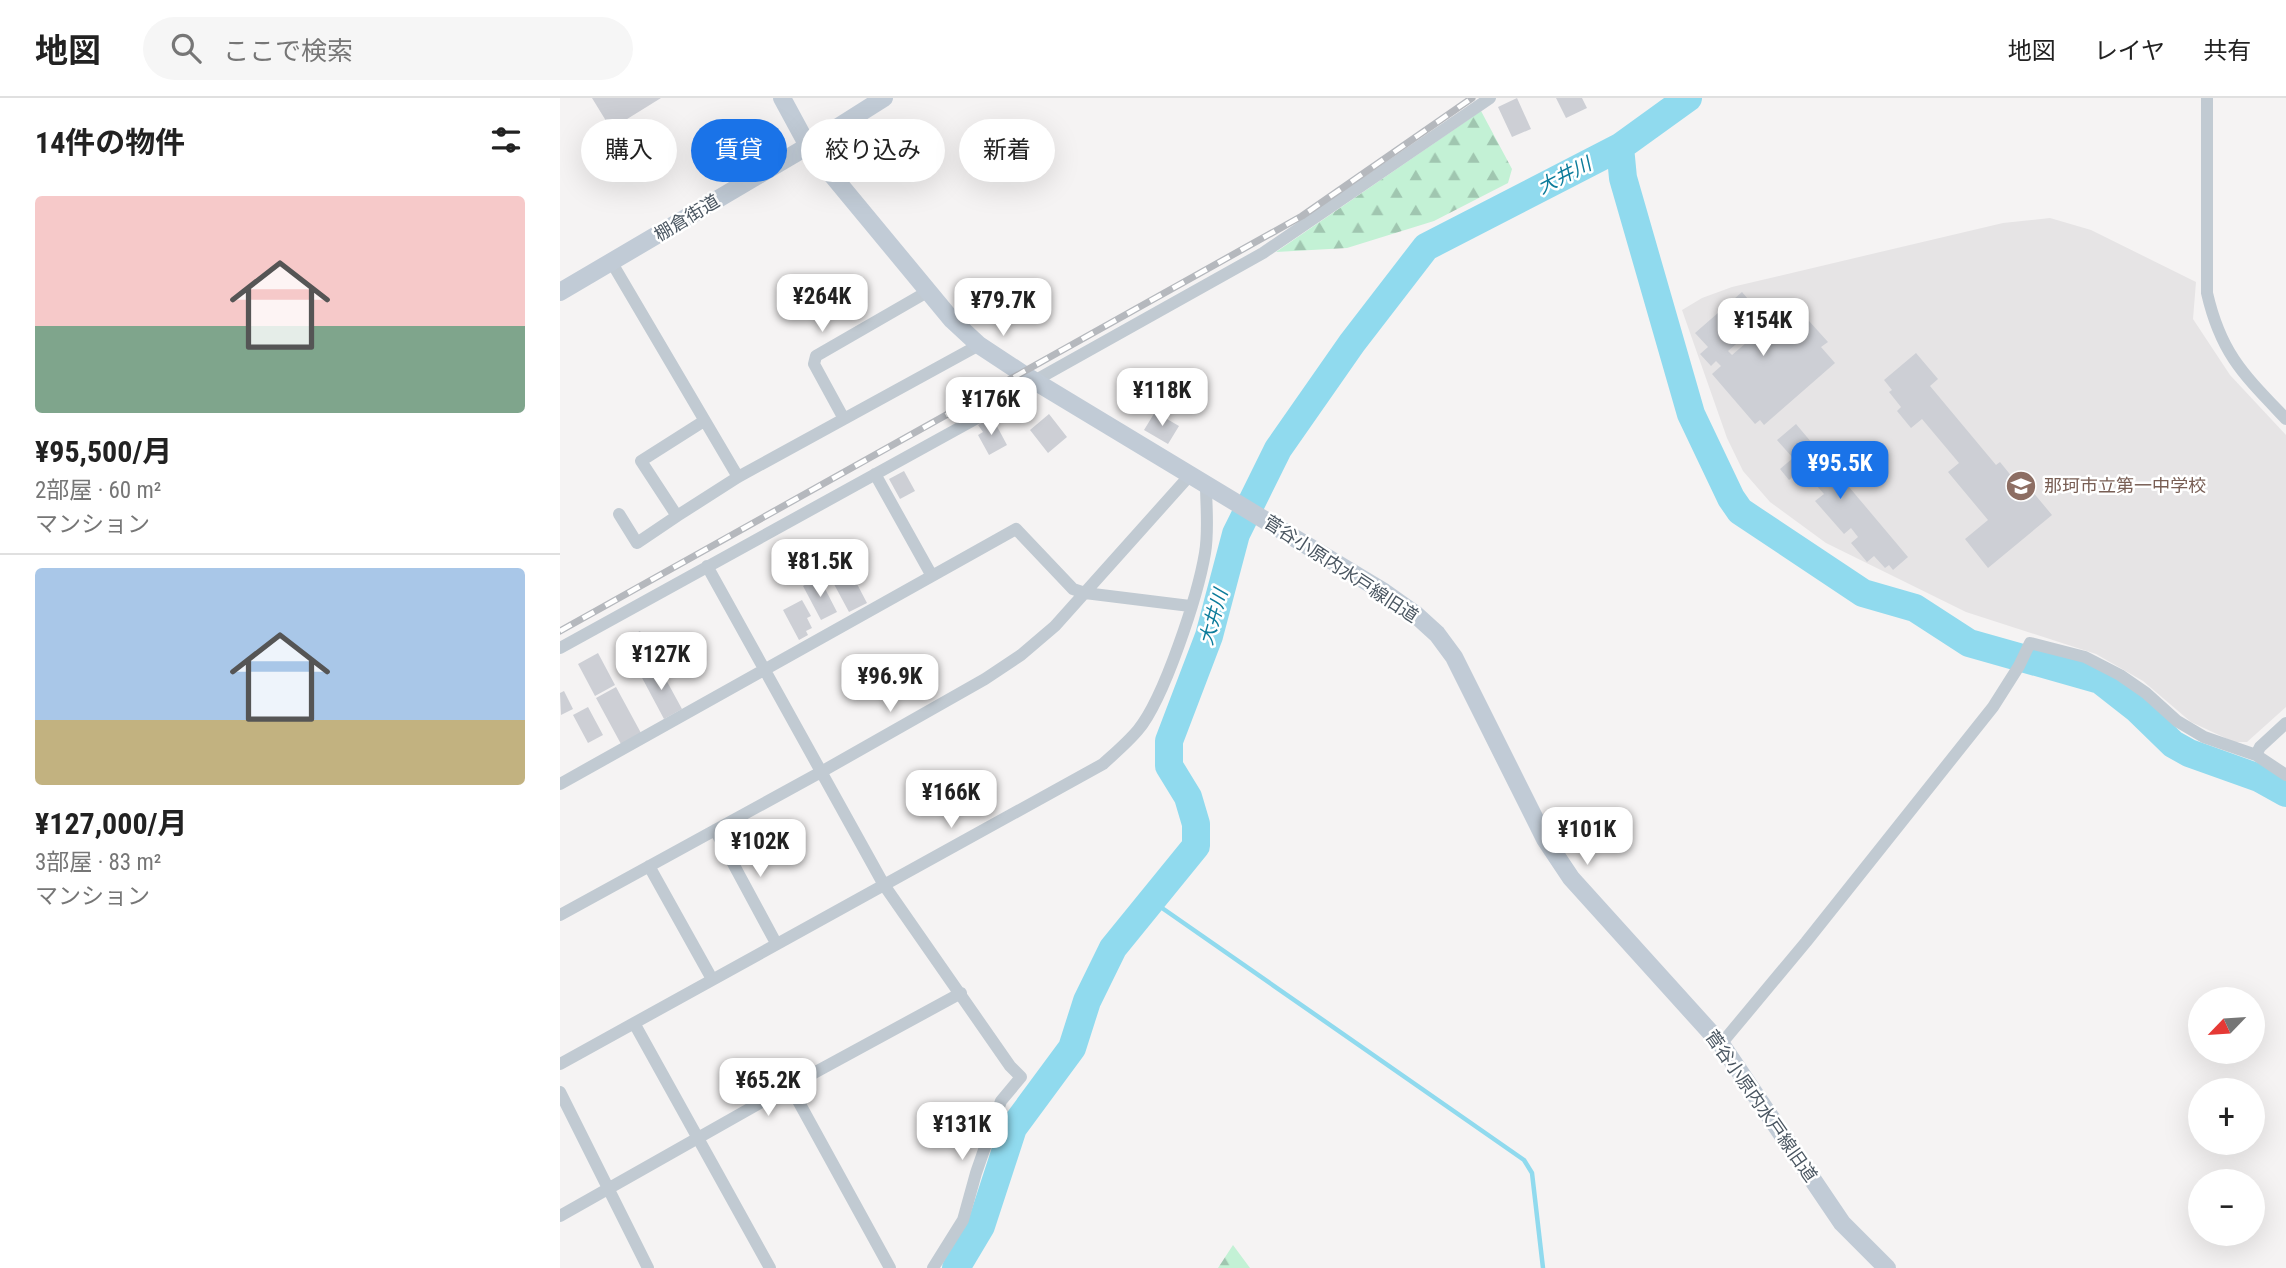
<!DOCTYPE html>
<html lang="ja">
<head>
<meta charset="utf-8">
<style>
  :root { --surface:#fff; --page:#f6f6f6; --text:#222; --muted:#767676; --line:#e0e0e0; --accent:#1a73e8 }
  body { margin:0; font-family:"Roboto Condensed","Noto Sans JP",sans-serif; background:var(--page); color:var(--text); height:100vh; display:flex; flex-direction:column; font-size:26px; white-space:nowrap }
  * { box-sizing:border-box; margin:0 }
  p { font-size:23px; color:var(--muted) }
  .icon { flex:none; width:38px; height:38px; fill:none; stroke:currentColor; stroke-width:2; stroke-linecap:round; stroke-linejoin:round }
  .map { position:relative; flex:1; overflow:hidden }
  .panel { display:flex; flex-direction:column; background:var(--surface); width:560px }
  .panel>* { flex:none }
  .guide { position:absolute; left:21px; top:21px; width:665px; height:63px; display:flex; gap:14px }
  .needle { width:46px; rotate:245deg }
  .tools { position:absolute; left:1628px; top:889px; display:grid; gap:14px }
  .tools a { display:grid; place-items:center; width:77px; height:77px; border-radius:50%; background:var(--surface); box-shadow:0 7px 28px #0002; font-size:35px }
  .price { position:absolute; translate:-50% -60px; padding:0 16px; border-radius:14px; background:#fff; color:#222; font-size:23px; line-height:46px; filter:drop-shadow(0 2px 4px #0008) }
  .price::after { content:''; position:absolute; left:50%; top:42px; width:21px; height:16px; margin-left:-10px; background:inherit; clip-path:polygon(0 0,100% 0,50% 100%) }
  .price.on { background:var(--accent); color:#fff }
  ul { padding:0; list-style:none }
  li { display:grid; align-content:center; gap:14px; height:371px; padding:0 35px }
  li+li { border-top:2px solid var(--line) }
  li span { display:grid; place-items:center; height:217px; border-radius:7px; color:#555 }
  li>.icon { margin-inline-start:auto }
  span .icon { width:126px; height:126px; fill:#fffc; stroke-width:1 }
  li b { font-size:30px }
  h2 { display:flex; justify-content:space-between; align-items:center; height:84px; padding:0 35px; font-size:30px }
  .tag { padding:0 24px; border-radius:32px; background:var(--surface); box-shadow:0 7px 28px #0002; font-size:24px; line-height:63px }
  .tag.on { background:var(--accent); color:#fff }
  header { display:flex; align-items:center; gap:42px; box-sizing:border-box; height:98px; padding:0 35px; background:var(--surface); border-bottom:2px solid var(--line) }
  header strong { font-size:33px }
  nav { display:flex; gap:38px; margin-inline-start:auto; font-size:24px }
  .search { width:490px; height:63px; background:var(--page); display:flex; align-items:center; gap:18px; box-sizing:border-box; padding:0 24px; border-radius:38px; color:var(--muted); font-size:26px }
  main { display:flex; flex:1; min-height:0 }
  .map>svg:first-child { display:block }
  .education { fill:#e6e4e5 }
  .forest { fill:url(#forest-firs) }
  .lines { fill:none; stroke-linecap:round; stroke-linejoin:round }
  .stream { stroke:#90daee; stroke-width:4.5 }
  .river { stroke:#90daee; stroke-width:28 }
  .building { fill:#cdcfd5 }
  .street { stroke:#c1cad2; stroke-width:12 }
  .secondary { stroke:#c1cbd6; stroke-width:18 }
  .rail-casing { stroke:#b5b8bd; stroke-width:7 }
  .rail { stroke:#fff; stroke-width:4.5; stroke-dasharray:13; stroke-linecap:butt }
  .labels { text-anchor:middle; stroke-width:5; stroke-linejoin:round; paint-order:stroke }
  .street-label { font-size:18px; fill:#4a5661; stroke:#fff }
  .education-label { font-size:18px; fill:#785e54; stroke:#fff; text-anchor:start }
  .water-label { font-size:19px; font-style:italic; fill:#0c7c9b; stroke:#fff }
</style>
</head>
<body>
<header>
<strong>地図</strong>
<div class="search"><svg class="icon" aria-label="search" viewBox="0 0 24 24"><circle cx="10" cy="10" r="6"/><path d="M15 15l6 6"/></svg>ここで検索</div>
<nav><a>地図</a><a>レイヤ</a><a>共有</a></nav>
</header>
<main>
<section class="panel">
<h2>14件の物件<svg class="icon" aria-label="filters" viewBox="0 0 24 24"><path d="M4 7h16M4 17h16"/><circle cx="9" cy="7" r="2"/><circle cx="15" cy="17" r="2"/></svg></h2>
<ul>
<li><span style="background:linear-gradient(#f6c9c9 60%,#7fa58c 0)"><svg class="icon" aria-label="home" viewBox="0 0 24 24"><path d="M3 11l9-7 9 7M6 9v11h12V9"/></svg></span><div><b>¥95,500/月</b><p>2部屋 · 60 m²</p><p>マンション</p></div></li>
<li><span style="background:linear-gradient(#a9c7e8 70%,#c2b280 0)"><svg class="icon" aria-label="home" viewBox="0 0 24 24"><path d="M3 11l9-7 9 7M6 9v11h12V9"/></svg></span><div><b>¥127,000/月</b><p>3部屋 · 83 m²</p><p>マンション</p></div></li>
</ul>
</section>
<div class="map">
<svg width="1726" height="1170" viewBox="0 0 1726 1170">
  <defs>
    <pattern id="forest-firs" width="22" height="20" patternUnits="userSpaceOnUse" patternTransform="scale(1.75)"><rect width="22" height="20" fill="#c3f1d5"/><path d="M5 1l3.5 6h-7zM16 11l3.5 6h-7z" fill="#a0c6b0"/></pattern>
  </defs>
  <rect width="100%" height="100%" fill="#f5f3f3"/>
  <path class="education" d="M1490 120 1531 132 1636 184 1633 221 1670 277 1726 337V609L1687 644H1674L1631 624 1583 583 1536 556 1406 514 1266 445 1210 404 1183 373 1167 340 1122 212 1142 200 1172 189 1443 125Z"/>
  <path class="forest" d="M921 13 952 71 948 85 874 123 787 150 716 154Z
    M673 1147 690 1170H658Z"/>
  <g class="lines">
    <path class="stream" d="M592 803 964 1062 972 1075 983 1170"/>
    <path class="river" d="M1060 49 1063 80 1131 316 1171 400 1180 413 1303 495 1355 510 1409 545 1540 582 1577 611 1613 646 1629 655 1699 680 1726 695
      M396 1170 421 1128 453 1030 512 950 527 903 553 850 636 748V726L628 699 609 668V643L649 538 676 436 718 351 792 245 866 149 1060 49 1128 0"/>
  </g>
  <path class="building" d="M32 0H101L51 31Z
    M957 0 971 31 952 39 938 9Z
    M996 0H1022L1027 10 1006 20Z
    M1182 194 1205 221 1168 253 1172 257 1221 215 1225 221 1232 215 1244 228 1249 223 1268 244 1261 249 1275 265 1204 327 1200 322 1195 326 1152 276 1161 268 1156 263 1151 268 1140 256 1148 249 1135 235Z
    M1356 255 1378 281 1370 288 1436 367 1440 364 1457 385 1462 381 1492 417 1428 470 1405 441 1428 422 1388 374 1399 365 1362 321 1351 330 1337 313 1341 309 1329 294 1332 292 1324 282Z
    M595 314 619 328 608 346 584 332Z
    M489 316 507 339 488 355 470 332Z
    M432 319 447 347 429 357 418 337 423 334 418 327Z
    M1236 326 1348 459 1333 472 1329 467 1325 470 1314 458 1307 464 1291 445 1298 439 1291 430 1284 436 1255 403 1264 396 1242 371 1229 382 1220 371 1233 360 1217 342Z
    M344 373 355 393 340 401 329 381Z
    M286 465 307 505 289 514 268 475Z
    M259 479 277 514 261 522 243 488Z
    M242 502 251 518 247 520 252 530 246 533 248 537 239 542 223 512Z
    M80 533 97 564 79 574 62 543Z
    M38 555 55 587 35 598 18 566Z
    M98 567 122 611 104 621 80 576Z
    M56 589 81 635 61 646 36 600Z
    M4 593 13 611 1 617 0 595Z
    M28 609 43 637 28 645 13 617Z"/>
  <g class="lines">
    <path class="street" d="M1647 0V195C1661 256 1684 277 1726 321
      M52 165 178 379
      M284 321 254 266 256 258 367 194
      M144 323 81 363 117 418 178 379 419 247
      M315 376 372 478
      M59 416 77 445 117 418
      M147 468 324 787 450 968 461 979 441 1003 416 1075 403 1122 373 1170
      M0 550 468 292 476 282 703 155 930 0
      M1696 657 1700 649 1726 625
      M0 686 456 431 513 491 525 495 630 508
      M155 732 216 845
      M89 768 152 881
      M0 817 261 674 425 581 461 557 495 528 631 376
      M74 925 210 1170
      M1161 946 1246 844 1433 609 1459 568 1470 545 1525 559 1560 577 1586 595 1617 623 1644 639 1696 657 1726 677
      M0 966 543 666C555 655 568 644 578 632 604 601 638 497 645 455 649 432 646 409 646 385
      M230 988 330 1170
      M0 994 88 1170
      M0 1118 230 988 401 895"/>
    <path class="secondary" d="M222 0 248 48 392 222 419 247 463 276 824 494 855 516 877 536 894 559 985 741 1011 780 1161 946 1282 1125 1327 1170
      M0 194 248 48 324 0"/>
    <g class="rail-casing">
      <path id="rail" d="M0 533 742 118 912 0"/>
    </g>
    <use href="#rail" class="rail"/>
  </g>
  <defs>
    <g id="school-disc" transform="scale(1.575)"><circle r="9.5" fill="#8d6e63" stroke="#fff"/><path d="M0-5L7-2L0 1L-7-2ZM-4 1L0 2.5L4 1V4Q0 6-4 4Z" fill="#fff"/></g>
  </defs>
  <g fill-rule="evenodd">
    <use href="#school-disc" x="1461" y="388"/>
  </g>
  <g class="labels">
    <g class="street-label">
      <text transform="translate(127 120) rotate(-31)" y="6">棚倉街道</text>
      <text transform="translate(781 471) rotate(33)" y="6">菅谷小原内水戸線旧道</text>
      <text transform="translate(1201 1008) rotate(55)" y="6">菅谷小原内水戸線旧道</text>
    </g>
    <g class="education-label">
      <text x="1484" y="394">那珂市立第一中学校</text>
    </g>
    <g class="water-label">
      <text transform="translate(1004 77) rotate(-27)" y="7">大井川</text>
      <text transform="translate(653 519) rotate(-74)" y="7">大井川</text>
    </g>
  </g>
</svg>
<div class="tools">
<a><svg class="needle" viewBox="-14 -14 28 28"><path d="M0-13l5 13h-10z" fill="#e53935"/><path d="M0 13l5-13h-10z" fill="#767676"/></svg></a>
<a>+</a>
<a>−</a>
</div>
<b class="price" style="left:262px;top:236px">¥264K</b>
<b class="price" style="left:443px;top:240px">¥79.7K</b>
<b class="price" style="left:1203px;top:260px">¥154K</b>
<b class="price" style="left:602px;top:330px">¥118K</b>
<b class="price" style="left:431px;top:339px">¥176K</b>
<b class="price on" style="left:1280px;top:403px">¥95.5K</b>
<b class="price" style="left:260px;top:501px">¥81.5K</b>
<b class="price" style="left:101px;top:594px">¥127K</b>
<b class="price" style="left:330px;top:616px">¥96.9K</b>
<b class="price" style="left:391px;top:732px">¥166K</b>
<b class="price" style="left:1027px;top:769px">¥101K</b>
<b class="price" style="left:200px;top:781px">¥102K</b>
<b class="price" style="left:208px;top:1020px">¥65.2K</b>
<b class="price" style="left:402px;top:1064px">¥131K</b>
<div class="guide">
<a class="tag">購入</a>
<a class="tag on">賃貸</a>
<a class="tag">絞り込み</a>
<a class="tag">新着</a>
</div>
</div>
</main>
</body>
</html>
